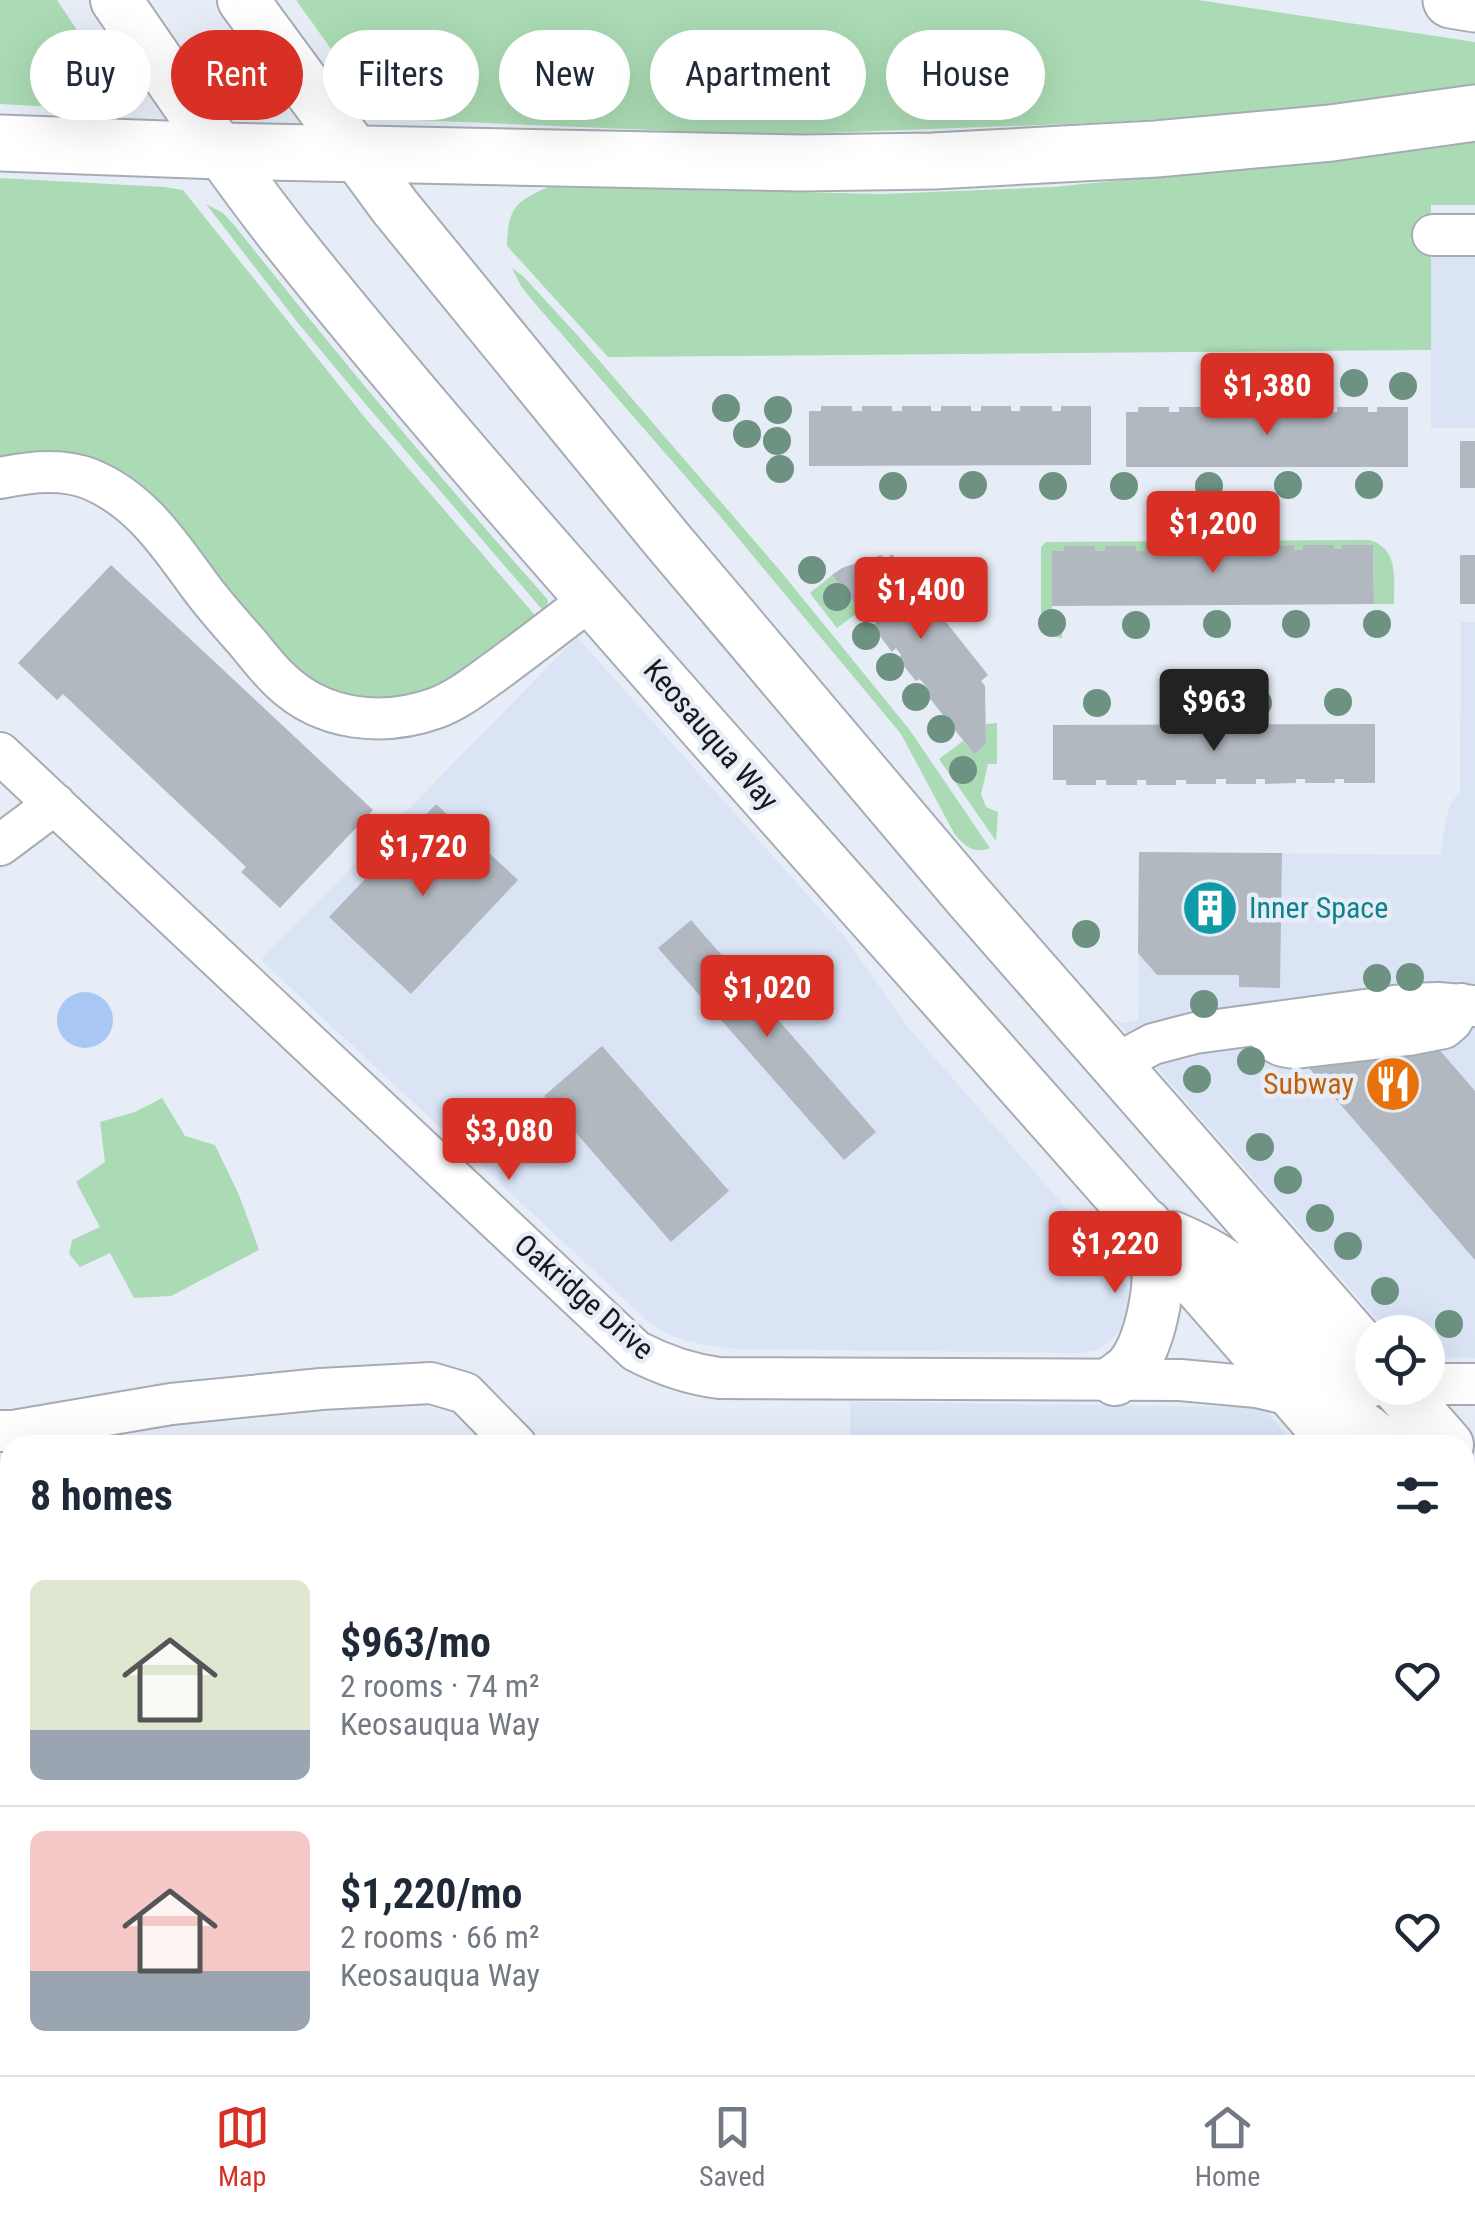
<!DOCTYPE html>
<html lang="en">
<head>
<meta charset="utf-8">
<style>
  :root { --surface:#fff; --page:#f2f2f3; --text:#1f2937; --muted:#747a83; --line:#e0e1e3; --accent:#d93025 }
  body { margin:0; font-family:"Roboto Condensed",sans-serif; background:var(--page); color:var(--text); height:100vh; display:flex; flex-direction:column; font-size:38px; white-space:nowrap }
  * { box-sizing:border-box; margin:0 }
  p { font-size:32px; color:var(--muted) }
  .icon { flex:none; width:55px; height:55px; fill:none; stroke:currentColor; stroke-width:2; stroke-linecap:round; stroke-linejoin:round }
  .map { position:relative; flex:1; overflow:hidden }
  .details { position:absolute; left:0px; top:1435px; width:1475px; height:640px; display:flex; flex-direction:column; background:var(--surface); border-radius:30px 30px 0 0; box-shadow:0 10px 40px #0002 }
  .details>* { flex:none }
  .guide { position:absolute; left:30px; top:30px; width:1415px; height:90px; display:flex; gap:20px }
  .buttons { position:absolute; left:1355px; top:1315px; display:grid; gap:20px }
  .buttons a { display:grid; place-items:center; width:90px; height:90px; border-radius:50%; background:var(--surface); box-shadow:0 10px 40px #0002; font-size:50px }
  .price { position:absolute; translate:-50% -85px; padding:0 22px; border-radius:10px; background:var(--accent); color:#fff; font-size:32px; line-height:65px; filter:drop-shadow(0 2px 5px #0008) }
  .price::after { content:''; position:absolute; left:50%; top:60px; width:30px; height:22px; margin-left:-15px; background:inherit; clip-path:polygon(0 0,100% 0,50% 100%) }
  .price.active { background:#222; color:#fff }
  ul { padding:0; list-style:none }
  li { display:flex; align-items:center; gap:30px; height:250px; padding:0 30px }
  li+li { border-top:2px solid var(--line) }
  li span { display:grid; place-items:center; flex:none; width:280px; height:200px; border-radius:15px; color:#555 }
  li>.icon { margin-inline-start:auto }
  span .icon { width:120px; height:120px; fill:#fffc; stroke-width:1 }
  li b { font-size:42px }
  h2 { display:flex; justify-content:space-between; align-items:center; height:120px; padding:0 30px; font-size:42px }
  .tag { padding:0 35px; border-radius:45px; background:var(--surface); box-shadow:0 10px 40px #0002; font-size:35px; line-height:90px }
  .tag.active { background:var(--accent); color:#fff }
  .tab-bar { display:flex; justify-content:space-around; align-items:center; height:140px; border-top:2px solid var(--line); background:var(--surface); font-size:28px; color:var(--muted) }
  .tab-bar a { display:grid; justify-items:center; gap:5px }
  .tab-bar .active { color:var(--accent) }
  .map>svg:first-child { display:block }
  .built { fill:#dae4f4 }
  .green { fill:#aadbb4 }
  .water { fill:#a8c7f4 }
  .building { fill:#b2b8c0 }
  .lines { fill:none; stroke-linecap:round; stroke-linejoin:round }
  .minor-casing { stroke:#a7acb4; stroke-width:44 }
  .major-casing { stroke:#a7acb4; stroke-width:54 }
  .highway-casing { stroke:#a7acb4; stroke-width:59 }
  .minor { stroke:#fff; stroke-width:40 }
  .major { stroke:#fff; stroke-width:50 }
  .highway { stroke:#fff; stroke-width:55 }
  .tree { fill:#6d9281 }
  .labels { text-anchor:middle; stroke-width:9; stroke-linejoin:round; paint-order:stroke }
  .street-label { font-size:30px; fill:#17191c; stroke:#e7edf6 }
  .culture-label { font-size:30px; fill:#0d838f; stroke:#e7edf6; text-anchor:start }
  .food-label { font-size:30px; fill:#c56008; stroke:#e7edf6; text-anchor:end }
</style>
</head>
<body>
<div class="map">
<svg width="1475" height="2075" viewBox="0 0 1475 2075">
  <rect width="100%" height="100%" fill="#e7edf6"/>
  <path class="built" d="M1431 254 1475 255V428H1431Z
    M1461 622H1475V1358L1428 1357V1332H1388L1114 1019 1122 1023 1138 1020 1139 852 1440 855 1447 814 1453 800 1460 793Z
    M577 637 845 937 906 1025 1116 1265 1124 1276 1130 1298 1129 1310 1124 1325 1110 1341 1098 1349 1081 1353 736 1349 699 1344 674 1337 651 1324 261 960Z
    M850 1402 1246 1407 1267 1412 1296 1445H850Z
    M1465 1637 1475 1653V2075H848V2065H1465Z"/>
  <path class="green" d="M0 0H57L131 111 0 104Z
    M296 0H1198L1475 42V88L1350 108 1096 123 770 135 391 119 378 101 371 105Z
    M1475 138V205H1431V350L608 357 507 246C508 208 515 202 548 187L883 194 1053 187 1266 166Z
    M0 178 164 187 183 190 366 419 539 620 445 686 423 696 369 703 316 686 295 670 222 587 174 521 0 459Z
    M206 204 223 213 235 226C336 354 440 478 548 600L546 614 368 407 298 323Z
    M512 268 524 277 579 337 782 573 909 729 990 848C974 855 963 845 954 833L901 734 719 515 532 300 521 286Z
    M1369 540C1399 548 1394 579 1394 604H1374L1373 545H1343L1342 549H1334L1333 545H1304L1303 550H1294V545L1264 546V551H1254L1253 546H1225V551H1214V546H1185L1184 551H1174L1173 546H1146L1145 551H1136L1135 546H1106L1105 551H1095L1094 546H1065L1064 551H1052V612L1062 613V638C1050 637 1043 634 1041 621V547L1046 542Z
    M832 575 860 611 837 628 810 593Z
    M997 723V764H988L981 794 986 807 998 812 996 841 939 759 963 741 974 753 986 744V724Z
    M162 1098 185 1136 215 1145 239 1195 259 1250 171 1296 134 1298 110 1253 80 1267 69 1254 72 1240 100 1227 76 1182 105 1162 100 1122 135 1112Z"/>
  <path class="water" d="M57 1020a28 28 0 1 1 56 0a28 28 0 1 1-56 0Z"/>
  <path class="building" d="M821 406H852V411H862V406H892V411H902V406H931V411H941V406H971V411H981V406H1011V411H1020V406H1052V411H1061V406H1091V465L809 466V411H821Z
    M1138 407H1169V412H1179V407H1210V412H1219V407H1248V412H1258V407H1288V412H1298V407H1328V412H1337V407H1368V412H1377V407H1408V467H1126V412H1138Z
    M1460 441H1475V488H1460Z
    M1294 545V550H1303V545H1334V549H1342V545H1373L1374 604 1052 606V551H1064V546H1095V551H1105V546H1136V551H1145V546H1174V551H1184V546H1214V551H1225V546H1254V551H1264V546Z
    M892 554 988 675 981 681 985 686 986 744 974 754 923 690 927 688 920 679 916 681 898 659 901 655 896 648 892 652 889 648 872 626 876 624 871 617 867 619 832 575 842 568 881 555 886 559Z
    M1460 555H1475V604H1460Z
    M111 565 373 810 280 908 241 872 246 867 63 694 57 700 18 663Z
    M1375 724V783H1344V779H1335V783H1305V779H1296V783L1265 784V779H1256V784H1226V779H1216V784H1186V780H1176V785H1146V780H1137V785H1106V780H1096V785H1066V780H1053V725Z
    M436 804 518 880 411 994 329 917Z
    M1139 852 1282 853 1280 988 1239 987V975H1157L1138 953Z
    M691 920 876 1132 844 1160 658 948Z
    M1430 1039 1475 1091V1260L1296 1053Z
    M602 1046 729 1191 671 1242 544 1096Z
    M0 1507H10V1555H0Z
    M0 1720H10V1768H7V1772H0Z
    M18 2065H68V2075H18Z
    M288 2065H476V2075H288Z
    M654 2065H774V2075H654Z
    M1209 2065H1293V2075H1209Z"/>
  <g class="lines">
    <g class="minor-casing">
      <path id="minor" d="M1433 235H1475
        M0 478C27 472 63 468 90 479 139 499 167 541 197 582 212 603 229 622 246 641 257 654 268 669 281 681 323 721 383 727 436 708 460 699 480 682 500 668 531 645 561 622 591 599
        M0 753 636 1351C663 1365 688 1374 719 1378L1180 1380 1257 1387 1295 1396
        M0 845 55 804
        M1264 1024C1273 1043 1275 1046 1296 1048L1408 1035 1444 1028 1452 1021 1461 1004
        M1116 1064 1153 1044 1195 1033 1409 1004 1438 1003 1475 1006
        M1428 1384H1475
        M0 1431H13L171 1404 321 1389 431 1383 465 1393 516 1445
        M0 1825 10 1824
        M1465 1878 1475 1886
        M582 2075V2065"/>
    </g>
    <g class="major-casing">
      <path id="major" d="M116 0C172 81 226 163 287 240 410 394 540 541 670 689 892 941 1118 1190 1337 1445
        M243 0 395 207 668 541 968 896 1372 1358
        M1173 1237C1199 1248 1226 1262 1246 1282 1288 1325 1307 1369 1372 1381
        M1115 1380C1121 1375 1129 1370 1133 1364 1150 1341 1160 1291 1157 1263 1155 1250 1149 1237 1146 1224
        M1398 1388 1448 1445
        M1307 1400C1336 1411 1361 1423 1384 1445
        M1465 1536 1475 1548
        M1465 1593 1475 1604"/>
    </g>
    <g class="highway-casing">
      <path id="highway" d="M1451 0 1475 4
        M0 143 220 151 802 163 934 161 1156 149 1331 133 1475 113"/>
    </g>
    <use href="#minor" class="minor"/>
    <use href="#major" class="major"/>
    <use href="#highway" class="highway"/>
  </g>
  <g class="tree">
    <circle cx="1354" cy="383" r="14"/>
    <circle cx="1292" cy="385" r="14"/>
    <circle cx="1403" cy="386" r="14"/>
    <circle cx="1247" cy="387" r="14"/>
    <circle cx="726" cy="408" r="14"/>
    <circle cx="778" cy="410" r="14"/>
    <circle cx="747" cy="434" r="14"/>
    <circle cx="777" cy="441" r="14"/>
    <circle cx="780" cy="469" r="14"/>
    <circle cx="973" cy="485" r="14"/>
    <circle cx="1288" cy="485" r="14"/>
    <circle cx="1369" cy="485" r="14"/>
    <circle cx="893" cy="486" r="14"/>
    <circle cx="1053" cy="486" r="14"/>
    <circle cx="1124" cy="486" r="14"/>
    <circle cx="1209" cy="486" r="14"/>
    <circle cx="812" cy="570" r="14"/>
    <circle cx="929" cy="571" r="14"/>
    <circle cx="837" cy="597" r="14"/>
    <circle cx="953" cy="604" r="14"/>
    <circle cx="1052" cy="623" r="14"/>
    <circle cx="1217" cy="624" r="14"/>
    <circle cx="1296" cy="624" r="14"/>
    <circle cx="1377" cy="624" r="14"/>
    <circle cx="1136" cy="625" r="14"/>
    <circle cx="866" cy="636" r="14"/>
    <circle cx="890" cy="667" r="14"/>
    <circle cx="916" cy="697" r="14"/>
    <circle cx="1338" cy="702" r="14"/>
    <circle cx="1097" cy="703" r="14"/>
    <circle cx="1177" cy="703" r="14"/>
    <circle cx="1258" cy="703" r="14"/>
    <circle cx="941" cy="729" r="14"/>
    <circle cx="963" cy="770" r="14"/>
    <circle cx="1086" cy="934" r="14"/>
    <circle cx="1410" cy="977" r="14"/>
    <circle cx="1377" cy="978" r="14"/>
    <circle cx="1204" cy="1004" r="14"/>
    <circle cx="1251" cy="1061" r="14"/>
    <circle cx="1197" cy="1079" r="14"/>
    <circle cx="1260" cy="1147" r="14"/>
    <circle cx="1288" cy="1180" r="14"/>
    <circle cx="1320" cy="1218" r="14"/>
    <circle cx="1348" cy="1246" r="14"/>
    <circle cx="1385" cy="1291" r="14"/>
    <circle cx="1449" cy="1324" r="14"/>
  </g>
  <defs>
    <g id="building-disc" transform="scale(2.875)"><circle r="9.5" fill="#0f9aa8" stroke="#e7edf6"/><path d="M-4-6H4V6H1V3H-1V6H-4ZM-2.5-4.3h1.7v1.8h-1.7ZM.8-4.3h1.7v1.8H.8ZM-2.5-1h1.7V.8h-1.7ZM.8-1h1.7V.8H.8Z" fill="#fff"/></g>
    <g id="restaurant-disc" transform="scale(2.875)"><circle r="9.5" fill="#e8710a" stroke="#e7edf6"/><path d="M-5-6h1v4h1v-4h1v4h1v-4h1v5L-1.5 .5V6h-2V.5L-5-1ZM5-6V6H3V1.5H1.5Q1.5-4 5-6Z" fill="#fff"/></g>
  </defs>
  <g fill-rule="evenodd">
    <use href="#building-disc" x="1210" y="908"/>
    <use href="#restaurant-disc" x="1393" y="1084"/>
  </g>
  <g class="labels">
    <g class="street-label">
      <text transform="translate(711 735) rotate(49)" y="10">Keosauqua Way</text>
      <text transform="translate(584 1297) rotate(41)" y="10">Oakridge Drive</text>
    </g>
    <g class="culture-label">
      <text x="1249" y="918">Inner Space</text>
    </g>
    <g class="food-label">
      <text x="1354" y="1094">Subway</text>
    </g>
  </g>
</svg>
<div class="buttons">
<a><svg class="icon" aria-label="locate" viewBox="0 0 24 24"><circle cx="12" cy="12" r="6"/><path d="M12 2v4M12 18v4M2 12h4M18 12h4"/></svg></a>
</div>
<b class="price" style="left:1267px;top:438px">$1,380</b>
<b class="price" style="left:1213px;top:576px">$1,200</b>
<b class="price" style="left:921px;top:642px">$1,400</b>
<b class="price active" style="left:1214px;top:754px">$963</b>
<b class="price" style="left:423px;top:899px">$1,720</b>
<b class="price" style="left:767px;top:1040px">$1,020</b>
<b class="price" style="left:509px;top:1183px">$3,080</b>
<b class="price" style="left:1115px;top:1296px">$1,220</b>
<div class="guide">
<a class="tag">Buy</a>
<a class="tag active">Rent</a>
<a class="tag">Filters</a>
<a class="tag">New</a>
<a class="tag">Apartment</a>
<a class="tag">House</a>
</div>
<section class="details">
<h2>8 homes<svg class="icon" aria-label="filters" viewBox="0 0 24 24"><path d="M4 7h16M4 17h16"/><circle cx="9" cy="7" r="2"/><circle cx="15" cy="17" r="2"/></svg></h2>
<ul>
<li><span style="background:linear-gradient(#dfe7d0 75%,#9aa5b1 0)"><svg class="icon" aria-label="home" viewBox="0 0 24 24"><path d="M3 11l9-7 9 7M6 9v11h12V9"/></svg></span><div><b>$963/mo</b><p>2 rooms · 74 m²</p><p>Keosauqua Way</p></div><svg class="icon" aria-label="heart" viewBox="0 0 24 24"><path d="M12 20l-8-8c-3-5 5-10 8-4 3-6 11-1 8 4z"/></svg></li>
<li><span style="background:linear-gradient(#f6c9c9 70%,#9aa5b1 0)"><svg class="icon" aria-label="home" viewBox="0 0 24 24"><path d="M3 11l9-7 9 7M6 9v11h12V9"/></svg></span><div><b>$1,220/mo</b><p>2 rooms · 66 m²</p><p>Keosauqua Way</p></div><svg class="icon" aria-label="heart" viewBox="0 0 24 24"><path d="M12 20l-8-8c-3-5 5-10 8-4 3-6 11-1 8 4z"/></svg></li>
</ul>
</section>
</div>
<nav class="tab-bar">
<a class="active"><svg class="icon" aria-label="map" viewBox="0 0 24 24"><path d="M3 6l6-2 6 2 6-2v14l-6 2-6-2-6 2zM9 4v14M15 6v14"/></svg>Map</a>
<a><svg class="icon" aria-label="saved" viewBox="0 0 24 24"><path d="M7 4h10v16l-5-4-5 4z"/></svg>Saved</a>
<a><svg class="icon" aria-label="home" viewBox="0 0 24 24"><path d="M3 11l9-7 9 7M6 9v11h12V9"/></svg>Home</a>
</nav>
</body>
</html>
